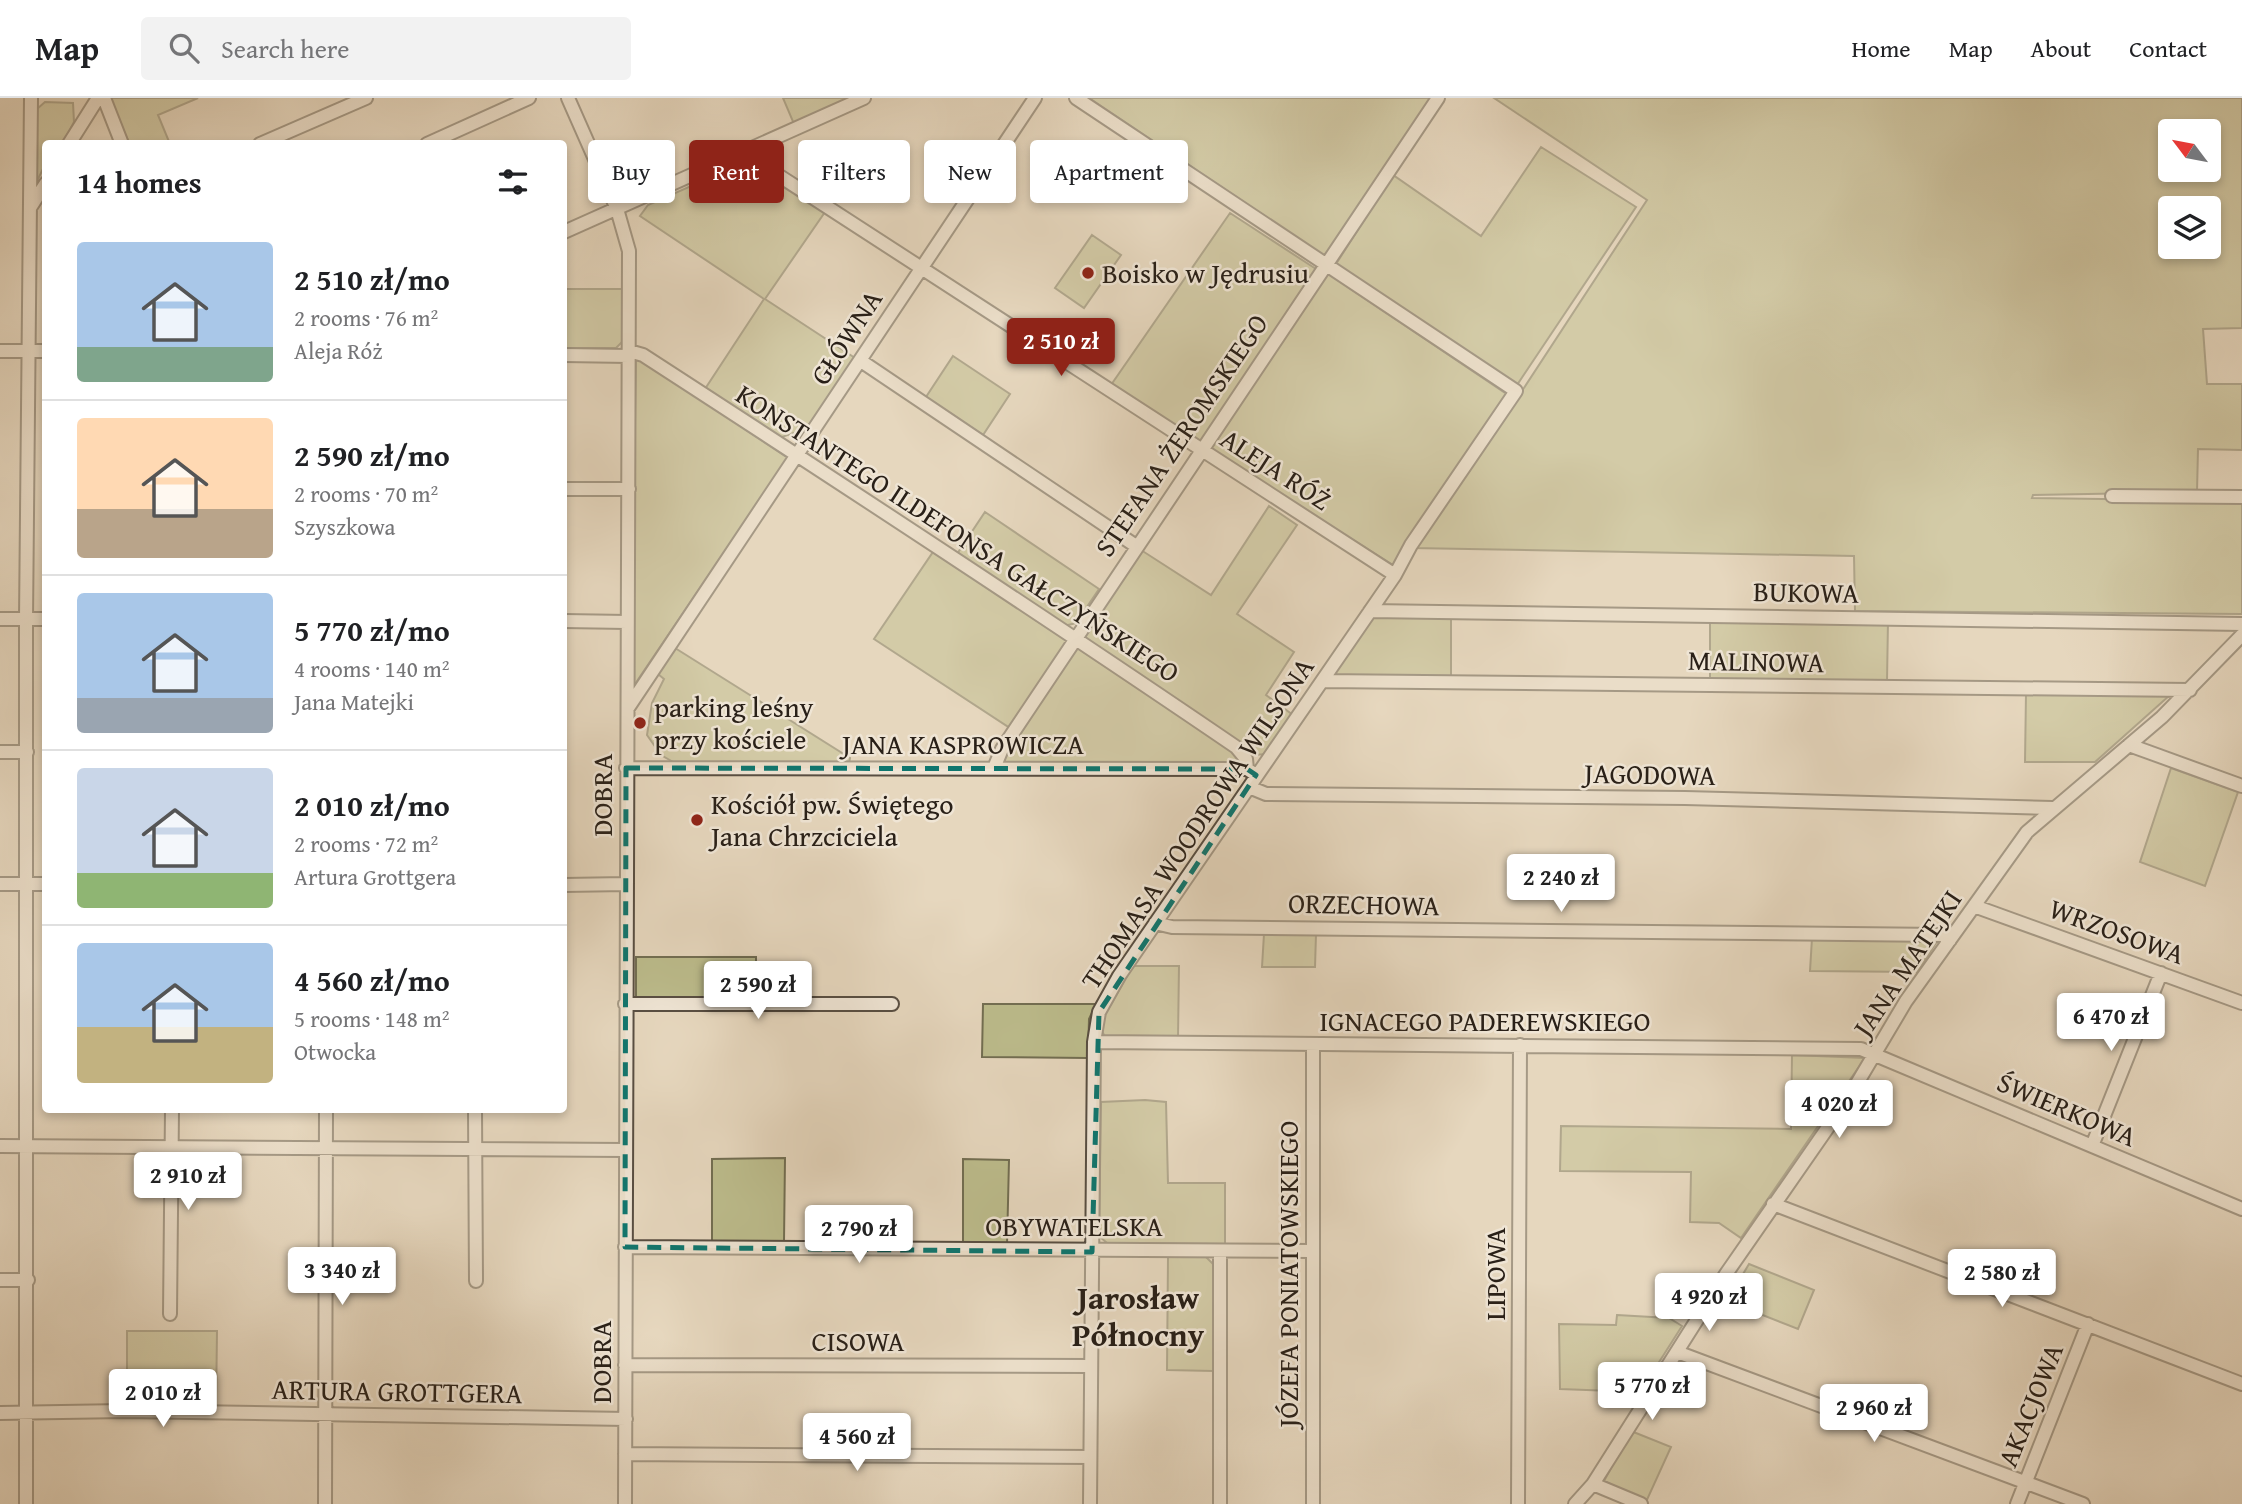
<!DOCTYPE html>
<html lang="en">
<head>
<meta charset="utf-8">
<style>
  :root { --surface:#fff; --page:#f2f2f2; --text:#202124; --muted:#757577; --line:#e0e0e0; --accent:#8f2418 }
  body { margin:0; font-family:"Gentium Book Plus",serif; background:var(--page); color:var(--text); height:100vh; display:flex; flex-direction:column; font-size:26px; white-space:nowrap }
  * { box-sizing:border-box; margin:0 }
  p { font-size:23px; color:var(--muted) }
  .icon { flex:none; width:38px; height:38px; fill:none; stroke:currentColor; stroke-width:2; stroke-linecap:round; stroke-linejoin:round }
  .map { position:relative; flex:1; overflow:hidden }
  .drawer { position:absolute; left:42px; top:42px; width:525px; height:973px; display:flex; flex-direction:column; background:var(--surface); border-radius:7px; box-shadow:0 4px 10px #0003 }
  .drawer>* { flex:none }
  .guide { position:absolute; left:588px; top:42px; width:665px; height:63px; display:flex; gap:14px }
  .needle { width:46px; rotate:302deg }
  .controls { position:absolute; left:2158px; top:21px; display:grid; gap:14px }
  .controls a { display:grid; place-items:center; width:63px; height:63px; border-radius:7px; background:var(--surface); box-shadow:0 4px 10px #0003; font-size:35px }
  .price { position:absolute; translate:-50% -60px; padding:0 16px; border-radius:7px; background:#fff; color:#222; font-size:23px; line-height:46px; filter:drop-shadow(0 2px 4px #0008) }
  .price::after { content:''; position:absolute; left:50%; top:42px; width:21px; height:16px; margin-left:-10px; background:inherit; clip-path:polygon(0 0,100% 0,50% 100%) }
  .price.on { background:var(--accent); color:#fff }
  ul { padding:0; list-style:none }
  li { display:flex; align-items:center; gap:21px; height:175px; padding:0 35px }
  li+li { border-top:2px solid var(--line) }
  li span { display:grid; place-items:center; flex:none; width:196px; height:140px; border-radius:7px; color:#555 }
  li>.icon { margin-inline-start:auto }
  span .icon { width:84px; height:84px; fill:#fffc; stroke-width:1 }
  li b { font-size:30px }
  h2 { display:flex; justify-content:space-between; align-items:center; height:84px; padding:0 35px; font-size:30px }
  .pill { padding:0 24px; border-radius:7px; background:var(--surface); box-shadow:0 4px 10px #0003; font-size:24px; line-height:63px }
  .pill.on { background:var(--accent); color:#fff }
  header { display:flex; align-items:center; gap:42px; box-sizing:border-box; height:98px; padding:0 35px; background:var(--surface); border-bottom:2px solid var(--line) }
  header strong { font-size:33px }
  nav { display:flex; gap:38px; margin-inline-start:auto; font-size:24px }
  .search { width:490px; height:63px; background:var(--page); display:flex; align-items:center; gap:18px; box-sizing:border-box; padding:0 24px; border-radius:7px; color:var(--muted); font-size:26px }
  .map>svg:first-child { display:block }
  .green { fill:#bcbc8c; stroke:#726e52; stroke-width:2; fill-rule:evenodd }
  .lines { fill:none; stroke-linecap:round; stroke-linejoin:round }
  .street-casing { stroke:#584e42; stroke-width:16 }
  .street { stroke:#efe5d5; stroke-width:12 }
  .marked { fill:none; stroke:#0f766e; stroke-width:5; stroke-dasharray:14 9; stroke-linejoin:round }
  .poi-dot { fill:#8f2418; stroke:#efe5d5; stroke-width:2.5 }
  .labels { text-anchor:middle; stroke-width:5; stroke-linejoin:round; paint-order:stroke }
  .poi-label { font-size:28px; fill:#292018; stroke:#efe5d5; text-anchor:start }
  .street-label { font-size:28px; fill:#292018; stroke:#efe5d5 }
  .quarter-label { font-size:32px; font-weight:bold; fill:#292018; stroke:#efe5d5 }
</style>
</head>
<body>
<header>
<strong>Map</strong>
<div class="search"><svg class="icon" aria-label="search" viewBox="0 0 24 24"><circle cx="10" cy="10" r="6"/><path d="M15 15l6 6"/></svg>Search here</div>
<nav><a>Home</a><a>Map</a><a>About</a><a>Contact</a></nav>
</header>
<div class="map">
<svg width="2242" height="1406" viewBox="0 0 2242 1406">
  <rect width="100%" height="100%" fill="#e6d7be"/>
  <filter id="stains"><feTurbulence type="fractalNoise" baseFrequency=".00286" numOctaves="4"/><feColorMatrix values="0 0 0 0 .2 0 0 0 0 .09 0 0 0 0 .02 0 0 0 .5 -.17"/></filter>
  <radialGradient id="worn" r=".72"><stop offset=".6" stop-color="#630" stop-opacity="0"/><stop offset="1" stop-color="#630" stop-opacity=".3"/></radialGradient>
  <path class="green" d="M110 0H198L158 17 170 46 129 45Z
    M783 0H849L794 26Z
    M1089 0H1434L1327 160Z
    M1494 0H2242V230L2203 231 2207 286H2242V352L2198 351 2197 394 2033 397 2032 400 2242 403V516L1855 513 1854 458 1412 450 1518 299 1647 102ZM2170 33H2208V72H2170ZM2170 110H2208V149H2170Z
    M45 4 73 5 74 24 63 45 46 46 45 67 37 83V11Z
    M1541 49 1636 109 1517 287 1336 166 1393 77 1481 138Z
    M743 65 757 68 825 114 765 201 855 260 806 331 779 340 705 291 764 201 640 118 648 107Z
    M1230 115 1316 171 1198 347 1111 287Z
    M1092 137 1121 157 1084 210 1055 190Z
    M1327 175 1508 297 1393 467 1210 352Z
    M564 191H625L623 243 616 250H564Z
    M636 258 788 360 635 586H631Z
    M953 258 1010 296 983 337 926 299Z
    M1269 408 1297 427 1237 516 1294 554 1266 597 1293 617 1268 656 1252 657 1085 545 1084 538 1141 452 1211 497Z
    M985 414 1099 491 1076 525 1064 528 957 456Z
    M933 454 1067 543 1010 630 874 541Z
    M1369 518 1451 519V579L1330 577Z
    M1710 521 1888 523 1887 583 1710 581Z
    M1076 549 1239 658V665L1001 666Z
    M675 550 850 660 849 666 675 665 661 657 647 637 652 605 664 581 658 576Z
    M2026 596 2170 597 2095 664H2025Z
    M2171 670 2238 694 2205 788 2140 764Z
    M1264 836H1316L1315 869H1262Z
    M1812 840 1938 842 1917 874 1810 873Z
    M636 859H756V901L636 902Z
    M1133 868H1179L1178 940 1105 939 1101 931 1102 922Z
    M983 906H1096L1089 921 1088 960 982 959Z
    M1792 957 1865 960 1741 1140 1719 1125 1690 1124 1691 1074 1560 1073 1561 1028 1791 1031Z
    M1145 1002 1166 1004 1168 1085H1225V1146L1107 1145 1099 1138 1101 1004Z
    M785 1060 784 1143H712V1061Z
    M963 1061 1009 1062 1007 1147H963Z
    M1168 1159H1206L1213 1166V1273L1167 1272Z
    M1749 1166 1814 1192 1798 1231 1727 1203Z
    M1617 1217 1669 1220 1682 1228 1640 1294 1560 1291 1559 1226 1616 1227Z
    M127 1233H217L216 1309 127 1308Z
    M1631 1333 1671 1349 1646 1404 1604 1383Z"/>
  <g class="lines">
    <g class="street-casing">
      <path id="street" d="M104 0 122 46
        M568 0 617 111 629 153 625 1406
        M1076 0 1516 293 1411 447 1395 477 1119 878 1099 914 1094 944 1090 1406
        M69 46 98 0
        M260 46 366 0
        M427 46 529 0
        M744 55 1395 477
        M30 110 46 85
        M564 134 864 0
        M0 253H46
        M629 253 643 257C842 386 1041 516 1236 649L1246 661 1247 671
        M564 257 629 258
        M861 263 1136 448
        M564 391H629
        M2112 398 2242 399
        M1370 513 2242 526
        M0 521H46
        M564 523 627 524
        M1322 583 2190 592
        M628 610 1035 0
        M2129 647 2242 688
        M0 654H27
        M626 670 1247 671 1253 675
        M994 670 1002 651 1438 0
        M1249 689 1266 696 1685 700 2052 710
        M0 786H46
        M564 787 626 786
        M1974 808 2242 905
        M1155 825 1172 829 1942 837 1950 842
        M625 906H892
        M1094 944 1861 951 2242 1111
        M1313 946V1406
        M475 1012 476 1183
        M0 1048 625 1052
        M2092 1048 2161 875
        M1773 1106 2242 1286
        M625 1149 1312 1153
        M1220 1153V1406
        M0 1182H28
        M170 1216 172 1012
        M1677 1254 2083 1406
        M625 1267 1091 1268
        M0 1315 124 1313 626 1321
        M625 1356 1090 1359
        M1593 1386 1641 1406
        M26 1406V521L31 0
        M325 1406 326 1012
        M1518 1406 1520 947
        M1575 1406 1593 1386 1726 1176 1849 999 1906 903 2027 734 2162 619 2242 537
        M2017 1406 2088 1226"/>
    </g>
    <use href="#street" class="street"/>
  </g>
  <path d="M0 0H2242V1406H0ZM626 670 1247 671 1256 677 1099 914 1092 1154 625 1149Z" fill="#e6d7be" fill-opacity=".55" fill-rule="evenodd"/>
  <path class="marked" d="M626 670 1247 671 1256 677 1099 914 1092 1154 625 1149Z"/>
  <g class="poi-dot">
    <circle cx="1088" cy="175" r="7"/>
    <circle cx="640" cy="625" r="7"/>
    <circle cx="697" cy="722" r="7"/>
  </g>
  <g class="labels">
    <g class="poi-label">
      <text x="1102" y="185">Boisko w Jędrusiu</text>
      <text x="654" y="619">parking leśny<tspan x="654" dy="32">przy kościele</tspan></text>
      <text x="711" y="716">Kościół pw. Świętego<tspan x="711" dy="32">Jana Chrzciciela</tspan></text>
    </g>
    <g class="street-label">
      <text transform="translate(846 239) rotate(-57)" y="10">GŁÓWNA</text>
      <text transform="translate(1181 337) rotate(-56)" y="10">STEFANA ŻEROMSKIEGO</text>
      <text transform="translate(1276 371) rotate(33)" y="10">ALEJA RÓŻ</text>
      <text transform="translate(958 435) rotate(33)" y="10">KONSTANTEGO ILDEFONSA GAŁCZYŃSKIEGO</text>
      <text transform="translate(1806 494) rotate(1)" y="10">BUKOWA</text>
      <text transform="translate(1756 563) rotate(1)" y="10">MALINOWA</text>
      <text x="963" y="656">JANA KASPROWICZA</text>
      <text transform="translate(1650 676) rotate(1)" y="10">JAGODOWA</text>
      <text transform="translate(602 697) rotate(-90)" y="10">DOBRA</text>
      <text transform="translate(1197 725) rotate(-56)" y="10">THOMASA WOODROWA WILSONA</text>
      <text transform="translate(1364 806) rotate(1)" y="10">ORZECHOWA</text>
      <text transform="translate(2117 833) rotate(20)" y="10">WRZOSOWA</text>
      <text transform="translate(1907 865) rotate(-56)" y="10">JANA MATEJKI</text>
      <text x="1485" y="933">IGNACEGO PADEREWSKIEGO</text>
      <text transform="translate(2067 1011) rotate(23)" y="10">ŚWIERKOWA</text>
      <text x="1074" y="1138">OBYWATELSKA</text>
      <text transform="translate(1288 1176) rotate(-90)" y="10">JÓZEFA PONIATOWSKIEGO</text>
      <text transform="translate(1495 1176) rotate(-90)" y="10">LIPOWA</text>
      <text x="858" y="1253">CISOWA</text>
      <text transform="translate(601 1264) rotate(-90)" y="10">DOBRA</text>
      <text transform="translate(397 1293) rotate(1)" y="10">ARTURA GROTTGERA</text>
      <text transform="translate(2030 1307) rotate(-68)" y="10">AKACJOWA</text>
    </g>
    <g class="quarter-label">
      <text x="1138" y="1211">Jarosław<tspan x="1138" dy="37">Północny</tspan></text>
    </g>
  </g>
  <rect width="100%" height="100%" filter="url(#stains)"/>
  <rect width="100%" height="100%" fill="url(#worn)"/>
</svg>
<div class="controls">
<a><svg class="needle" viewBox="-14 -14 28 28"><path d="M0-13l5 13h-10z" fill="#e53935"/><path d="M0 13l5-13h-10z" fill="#757577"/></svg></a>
<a><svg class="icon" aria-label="layers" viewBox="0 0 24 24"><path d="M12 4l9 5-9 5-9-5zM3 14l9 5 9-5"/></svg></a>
</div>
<b class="price on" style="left:1061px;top:280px">2 510 zł</b>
<b class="price" style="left:1561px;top:816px">2 240 zł</b>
<b class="price" style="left:758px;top:923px">2 590 zł</b>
<b class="price" style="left:2111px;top:955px">6 470 zł</b>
<b class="price" style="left:1839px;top:1042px">4 020 zł</b>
<b class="price" style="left:188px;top:1114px">2 910 zł</b>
<b class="price" style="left:859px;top:1167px">2 790 zł</b>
<b class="price" style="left:342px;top:1209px">3 340 zł</b>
<b class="price" style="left:2002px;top:1211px">2 580 zł</b>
<b class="price" style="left:1709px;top:1235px">4 920 zł</b>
<b class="price" style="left:1652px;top:1324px">5 770 zł</b>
<b class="price" style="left:163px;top:1331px">2 010 zł</b>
<b class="price" style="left:1874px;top:1346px">2 960 zł</b>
<b class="price" style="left:857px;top:1375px">4 560 zł</b>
<div class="guide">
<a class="pill">Buy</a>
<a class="pill on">Rent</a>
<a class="pill">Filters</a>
<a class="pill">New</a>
<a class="pill">Apartment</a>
</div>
<section class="drawer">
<h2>14 homes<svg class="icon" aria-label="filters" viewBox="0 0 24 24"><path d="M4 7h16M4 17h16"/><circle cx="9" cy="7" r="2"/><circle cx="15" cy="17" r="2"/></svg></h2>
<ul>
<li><span style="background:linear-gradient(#a9c7e8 75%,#7fa58c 0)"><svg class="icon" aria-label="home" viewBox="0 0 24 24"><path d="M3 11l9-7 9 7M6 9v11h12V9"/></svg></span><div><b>2 510 zł/mo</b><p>2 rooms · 76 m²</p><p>Aleja Róż</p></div></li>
<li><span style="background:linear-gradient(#ffd9b3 65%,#b9a48a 0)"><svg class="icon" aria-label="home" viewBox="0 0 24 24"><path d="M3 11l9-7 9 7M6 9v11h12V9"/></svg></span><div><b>2 590 zł/mo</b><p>2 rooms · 70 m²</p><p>Szyszkowa</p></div></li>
<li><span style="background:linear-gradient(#a9c7e8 75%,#9aa5b1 0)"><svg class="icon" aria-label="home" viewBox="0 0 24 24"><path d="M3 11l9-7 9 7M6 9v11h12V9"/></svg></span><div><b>5 770 zł/mo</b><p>4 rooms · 140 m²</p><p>Jana Matejki</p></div></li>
<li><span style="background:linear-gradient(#c9d6e8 75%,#8fb573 0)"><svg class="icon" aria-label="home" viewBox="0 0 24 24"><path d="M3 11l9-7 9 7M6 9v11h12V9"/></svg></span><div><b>2 010 zł/mo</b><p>2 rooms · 72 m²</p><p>Artura Grottgera</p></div></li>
<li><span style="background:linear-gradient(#a9c7e8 60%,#c2b280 0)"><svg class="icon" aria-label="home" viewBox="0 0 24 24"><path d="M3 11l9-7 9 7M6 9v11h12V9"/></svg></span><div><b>4 560 zł/mo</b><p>5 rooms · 148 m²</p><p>Otwocka</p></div></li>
</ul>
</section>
</div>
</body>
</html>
